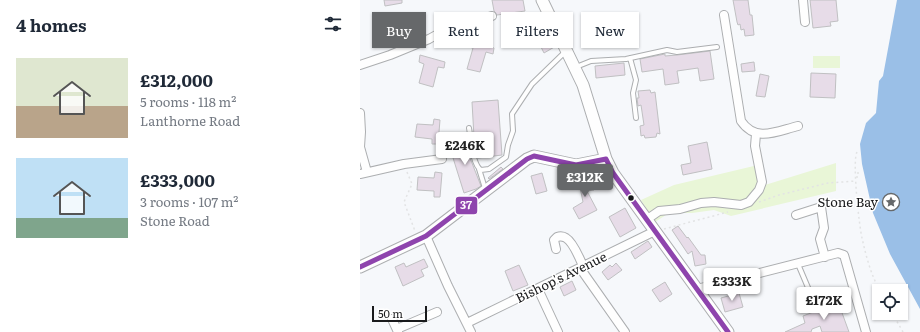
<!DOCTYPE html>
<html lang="en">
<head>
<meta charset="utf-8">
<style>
  :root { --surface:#fff; --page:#f6f6f7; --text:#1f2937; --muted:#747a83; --accent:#66686a }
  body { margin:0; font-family:Literata,serif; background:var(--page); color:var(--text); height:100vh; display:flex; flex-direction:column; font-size:15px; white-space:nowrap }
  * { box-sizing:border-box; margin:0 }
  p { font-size:13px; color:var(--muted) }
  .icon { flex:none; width:22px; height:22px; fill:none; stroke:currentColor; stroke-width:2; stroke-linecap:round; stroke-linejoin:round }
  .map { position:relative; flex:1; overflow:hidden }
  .panel { display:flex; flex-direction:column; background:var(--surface); width:360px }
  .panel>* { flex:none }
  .guide { position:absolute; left:12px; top:12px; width:380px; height:36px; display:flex; gap:8px }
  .fabs { position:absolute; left:512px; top:284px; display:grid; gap:8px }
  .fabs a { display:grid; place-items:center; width:36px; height:36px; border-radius:0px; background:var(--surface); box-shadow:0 1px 3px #0004; font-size:20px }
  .scale { position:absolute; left:12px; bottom:10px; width:55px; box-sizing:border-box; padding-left:4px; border:2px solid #191a1c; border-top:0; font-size:11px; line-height:14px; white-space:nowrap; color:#191a1c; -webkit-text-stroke:3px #fff; paint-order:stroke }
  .price { position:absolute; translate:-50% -34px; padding:0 9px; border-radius:4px; background:#fff; color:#222; font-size:13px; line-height:26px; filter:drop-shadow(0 1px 2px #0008) }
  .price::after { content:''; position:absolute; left:50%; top:24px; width:12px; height:9px; margin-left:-6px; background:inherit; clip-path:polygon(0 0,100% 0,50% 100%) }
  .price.selected { background:var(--accent); color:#fff }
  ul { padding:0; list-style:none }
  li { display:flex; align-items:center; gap:12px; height:100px; padding:0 16px }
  li span { display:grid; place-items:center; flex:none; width:112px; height:80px; border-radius:0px; color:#555 }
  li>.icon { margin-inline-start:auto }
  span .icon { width:48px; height:48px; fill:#fffc; stroke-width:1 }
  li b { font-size:17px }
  h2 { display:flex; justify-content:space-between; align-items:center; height:48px; padding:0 16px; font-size:17px }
  .chip { padding:0 14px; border-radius:0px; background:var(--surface); box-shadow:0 1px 3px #0004; font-size:14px; line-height:36px }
  .chip.selected { background:var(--accent); color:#fff }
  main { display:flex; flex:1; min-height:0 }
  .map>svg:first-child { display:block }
  .green { fill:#e9f6d7 }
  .water { fill:#9abfe7 }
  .building { fill:#e7dce8; stroke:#c0c0c2 }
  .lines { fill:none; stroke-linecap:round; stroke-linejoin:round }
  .lane-casing { stroke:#acaeb0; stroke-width:6 }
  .street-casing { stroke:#acaeb0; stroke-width:10 }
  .secondary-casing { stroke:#acaeb0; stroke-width:13 }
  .path { stroke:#e2e3e4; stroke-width:1.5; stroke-dasharray:2 3; stroke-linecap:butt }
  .lane { stroke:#fefefe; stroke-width:4 }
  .street { stroke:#fefefe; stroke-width:8 }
  .secondary { stroke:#fefefe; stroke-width:11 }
  .bus-1-casing { stroke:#fff; stroke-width:8 }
  .bus-1 { stroke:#8e44ad; stroke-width:5 }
  .bus-dot { fill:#191a1c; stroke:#fff; stroke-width:1.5 }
  .labels { text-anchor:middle; stroke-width:3; stroke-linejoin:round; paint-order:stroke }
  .poi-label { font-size:13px; fill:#191a1c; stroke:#fff; text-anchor:end }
  .street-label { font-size:13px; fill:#191a1c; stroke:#fff }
  .line-badge { stroke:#fff; stroke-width:1.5 }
  .badge-label { font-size:11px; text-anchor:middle; font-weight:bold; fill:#fff }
</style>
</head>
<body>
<main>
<section class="panel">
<h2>4 homes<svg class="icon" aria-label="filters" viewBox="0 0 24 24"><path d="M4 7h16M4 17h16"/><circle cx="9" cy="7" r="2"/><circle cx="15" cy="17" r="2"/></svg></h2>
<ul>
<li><span style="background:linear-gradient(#dfe7d0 60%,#b9a48a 0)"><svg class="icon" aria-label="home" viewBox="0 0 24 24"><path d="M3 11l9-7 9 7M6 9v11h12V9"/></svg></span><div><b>£312,000</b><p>5 rooms · 118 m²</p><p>Lanthorne Road</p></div></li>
<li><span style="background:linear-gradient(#bfe0f5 75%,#7fa58c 0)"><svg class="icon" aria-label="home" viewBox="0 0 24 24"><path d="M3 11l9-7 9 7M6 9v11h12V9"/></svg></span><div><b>£333,000</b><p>3 rooms · 107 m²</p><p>Stone Road</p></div></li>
</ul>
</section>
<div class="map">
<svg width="560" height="332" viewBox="0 0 560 332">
  <rect width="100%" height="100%" fill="#f6f8fb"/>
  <path class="green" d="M453 56H480V68H453Z
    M476 163V191L371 216 354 210 332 213H309L295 222 281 200 314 185 398 165 399 184 405 185Z"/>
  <path class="water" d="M537 0H560V309L530 254 513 213 502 164 500 144 506 123 516 113 519 81 523 76Z"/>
  <path class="building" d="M24 0H42V3L25 6Z
    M132 0H163L165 11 137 15 134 11Z
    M373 0H388L390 15H392L394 35 385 36 384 29 381 30 380 24 378 25 377 22Z
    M450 0H476L478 21 470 22 471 26 453 28Z
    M188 31 196 46 184 53 176 37Z
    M110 41 134 48 133 54 126 52 120 72 107 69 113 48 108 47Z
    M350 51 354 79 340 81 338 68 317 71 319 83 305 85 303 69 282 72 280 59 305 54V56L317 55Z
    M60 55 85 62 84 68 78 67 73 87 59 83 64 64 59 62Z
    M394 62 395 71 382 72 381 64Z
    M264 63 265 75 236 78 235 66Z
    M451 73 476 74 475 98 450 97Z
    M400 74 409 76 405 97 396 96Z
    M290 90 291 93 295 92 300 134 297 133 296 137 285 138 284 135 281 136 280 126 284 125 281 105 278 106 277 98H279L278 91Z
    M138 100 142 155 118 158 114 137 112 102Z
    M74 119 80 120 78 144H72V139L55 137 57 124 73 125Z
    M107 139 110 158 121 186 116 189 104 193 89 145Z
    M347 142 352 169 323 175 321 165 331 163 328 146Z
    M141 167 143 169 129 179 128 178Z
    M75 172 82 173 80 197H74V191L57 190 58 177 74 178Z
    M182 173 187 191 176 194 171 176Z
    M231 175 234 190 227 191 237 210 219 219 213 208 223 202 218 178Z
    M265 208 276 228 260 237 249 217Z
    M318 226 327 238 328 237 341 255H345L346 264 335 266 332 251 328 254 312 230Z
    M288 241 292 247 275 259 271 252Z
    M64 259 68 267 61 270 64 276 43 286 35 267 44 263 46 267Z
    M256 263 262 270 248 280 242 272 250 265 252 267Z
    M159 265 168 285 153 291 145 271Z
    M212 281 216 290 204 296 200 287Z
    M305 282 312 294 300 302 292 290Z
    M379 293 383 307 365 312 361 298Z
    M474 304 477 312 481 310 489 332H462L460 326 452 329 451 332H425L445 323 443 316Z"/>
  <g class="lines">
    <g class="lane-casing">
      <path id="lane" d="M270 58 276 80 273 93 276 118
        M216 67 231 61 266 59 307 50 317 52 357 47
        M109 128C111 138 112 165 121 170L129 169 146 157 148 145 153 131 152 114 172 84 205 52
        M119 169 124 185 127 188
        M438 264 452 297"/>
    </g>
    <g class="street-casing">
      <path id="street" d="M443 0 445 22
        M364 15 381 121C396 143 417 131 438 126
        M0 65 30 55 69 39 87 29 132 16
        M0 113 1 132 0 147 7 172
        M0 174 44 164 82 159
        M436 215 461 207 464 228 460 239 465 257
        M286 220 299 211 320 209 341 203 354 202 381 205 389 202 399 190 402 182 395 146 396 134
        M66 236 88 286 111 332
        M196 249 194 240 197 237C200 236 203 236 206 238 213 242 220 259 223 266
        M220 268 265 332
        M178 289 198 332
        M337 289 478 253 484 255 506 332
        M32 319 38 332
        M107 323 295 231
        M37 329 77 312"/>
    </g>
    <g class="secondary-casing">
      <path id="secondary" d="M182 0 223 85 246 159 253 173 368 332
        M0 267 66 236 167 159 174 156 216 165 246 159"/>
    </g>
    <path class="path" d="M497 152C492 161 499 225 502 238 506 256 511 275 520 291
      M47 172 52 184 44 202 55 231
      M496 177H498V171H500
      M399 202 419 195 468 183 496 181
      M304 229 368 212
      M532 313 543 332"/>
    <use href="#lane" class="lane"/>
    <use href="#street" class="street"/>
    <use href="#secondary" class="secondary"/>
    <g class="bus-1-casing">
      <path id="bus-1" d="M0 267 66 236 167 159 174 156 216 165 246 159 253 173 368 332"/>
    </g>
    <use href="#bus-1" class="bus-1"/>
  </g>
  <defs>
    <g id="sight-ring" transform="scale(0.9)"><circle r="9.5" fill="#fff" stroke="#66686a" stroke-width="1.5"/><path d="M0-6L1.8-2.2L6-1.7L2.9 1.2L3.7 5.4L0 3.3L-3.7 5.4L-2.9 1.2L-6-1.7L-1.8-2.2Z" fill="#66686a"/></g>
  </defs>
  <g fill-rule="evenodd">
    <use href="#sight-ring" x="531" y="202"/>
  </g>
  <circle class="bus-dot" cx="271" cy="198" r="3.5"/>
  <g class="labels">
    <g class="poi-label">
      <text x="518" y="207">Stone Bay</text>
    </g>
    <g class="street-label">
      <text transform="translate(201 277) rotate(-26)" y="5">Bishop's Avenue</text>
    </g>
  </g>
  <rect class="line-badge" x="95" y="196" width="23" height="19" rx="4" fill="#8e44ad"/>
  <g class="badge-label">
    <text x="106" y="209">37</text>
  </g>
</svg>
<div class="fabs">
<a><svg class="icon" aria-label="locate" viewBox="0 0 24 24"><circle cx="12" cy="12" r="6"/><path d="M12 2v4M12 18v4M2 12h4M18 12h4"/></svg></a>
</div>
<div class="scale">50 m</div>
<b class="price" style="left:105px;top:166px">£246K</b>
<b class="price selected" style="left:225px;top:198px">£312K</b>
<b class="price" style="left:372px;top:302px">£333K</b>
<b class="price" style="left:464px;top:321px">£172K</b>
<div class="guide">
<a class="chip selected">Buy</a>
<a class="chip">Rent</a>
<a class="chip">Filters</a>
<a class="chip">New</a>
</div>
</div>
</main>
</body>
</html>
